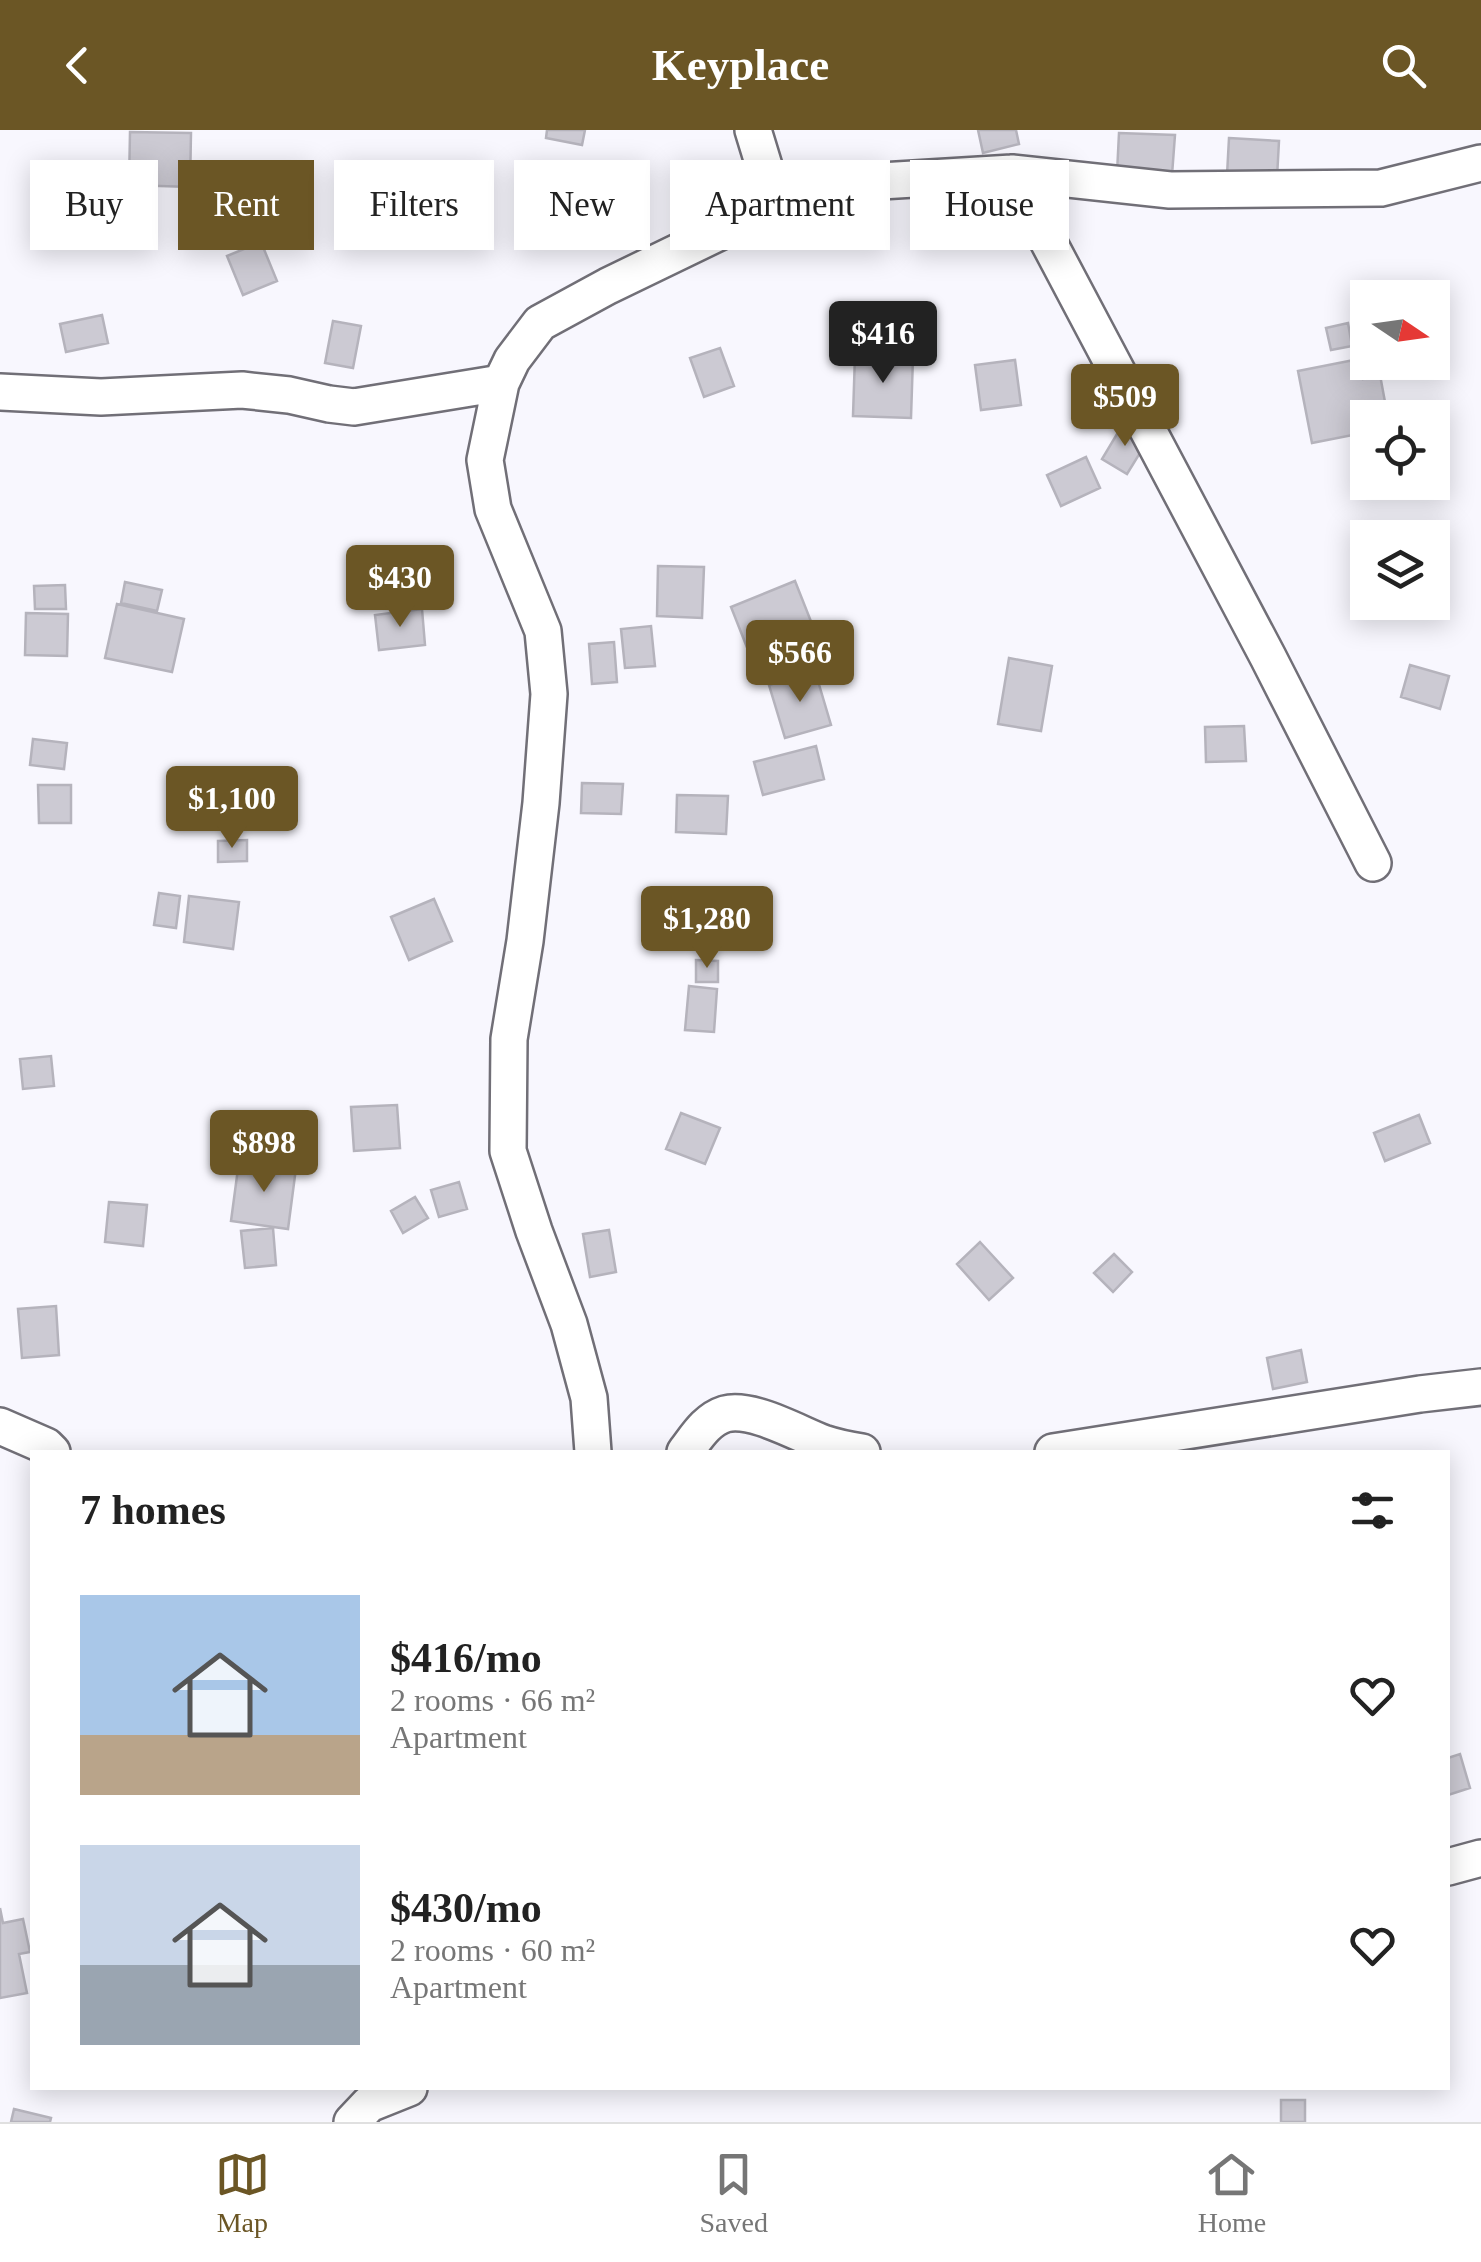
<!DOCTYPE html>
<html lang="en">
<head>
<meta charset="utf-8">
<style>
  :root { --surface:#fff; --page:#f2f2f2; --text:#222; --muted:#767676; --line:#e0e0e0; --accent:#6b5625 }
  body { margin:0; font-family:"Times New Roman",serif; background:var(--page); color:var(--text); height:100vh; display:flex; flex-direction:column; font-size:38px; white-space:nowrap }
  * { box-sizing:border-box; margin:0 }
  p { font-size:32px; color:var(--muted) }
  .icon { flex:none; width:55px; height:55px; fill:none; stroke:currentColor; stroke-width:2; stroke-linecap:round; stroke-linejoin:round }
  .map { position:relative; flex:1; overflow:hidden }
  .drawer { position:absolute; left:30px; top:1320px; width:1420px; height:640px; display:flex; flex-direction:column; background:var(--surface); border-radius:0px; box-shadow:0 5px 25px #0003 }
  .drawer>* { flex:none }
  .hud { position:absolute; left:30px; top:30px; width:1422px; height:90px; display:flex; gap:20px }
  .needle { width:65px; rotate:103deg }
  .fabs { position:absolute; left:1350px; top:150px; display:grid; gap:20px }
  .fabs a { display:grid; place-items:center; width:100px; height:100px; border-radius:0px; background:var(--surface); box-shadow:0 5px 25px #0003; font-size:50px }
  .price { position:absolute; translate:-50% -85px; padding:0 22px; border-radius:10px; background:var(--accent); color:#fff; font-size:32px; line-height:65px; filter:drop-shadow(0 2px 5px #0008) }
  .price::after { content:''; position:absolute; left:50%; top:60px; width:30px; height:22px; margin-left:-15px; background:inherit; clip-path:polygon(0 0,100% 0,50% 100%) }
  .price.active { background:#222; color:#fff }
  ul { padding:0; list-style:none }
  li { display:flex; align-items:center; gap:30px; height:250px; padding:0 50px }
  li span { display:grid; place-items:center; flex:none; width:280px; height:200px; border-radius:0px; color:#555 }
  li>.icon { margin-inline-start:auto }
  span .icon { width:120px; height:120px; fill:#fffc; stroke-width:1 }
  li b { font-size:42px }
  h2 { display:flex; justify-content:space-between; align-items:center; height:120px; padding:0 50px; font-size:42px }
  .chip { padding:0 35px; border-radius:0px; background:var(--surface); box-shadow:0 5px 25px #0003; font-size:35px; line-height:90px }
  .chip.active { background:var(--accent); color:#fff }
  header { display:flex; justify-content:space-between; align-items:center; height:130px; padding:0 50px; background:var(--accent); color:#fff; font-size:45px; font-weight:600 }
  .dock { display:flex; justify-content:space-around; align-items:center; height:140px; border-top:2px solid var(--line); background:var(--surface); font-size:28px; color:var(--muted) }
  .dock a { display:grid; justify-items:center; gap:5px }
  .dock .active { color:var(--accent) }
  .map>svg:first-child { display:block }
  .building { fill:#cccad3; stroke:#b5b3bc; stroke-width:2.5 }
  .lines { fill:none; stroke-linecap:round; stroke-linejoin:round }
  .street-casing { stroke:#716f77; stroke-width:40 }
  .street { stroke:#fff; stroke-width:35 }
</style>
</head>
<body>
<header><svg class="icon" aria-label="back" viewBox="0 0 24 24"><path d="M15 5l-7 7 7 7"/></svg>Keyplace<svg class="icon" aria-label="search" viewBox="0 0 24 24"><circle cx="10" cy="10" r="6"/><path d="M15 15l6 6"/></svg></header>
<div class="map">
<svg width="1481" height="1992" viewBox="0 0 1481 1992">
  <rect width="100%" height="100%" fill="#f8f7fe"/>
  <path class="building" d="M547 0H585L582 15 546 8Z
    M978 0H1016L1019 14 983 23Z
    M130 2 191 3 190 57 129 55Z
    M1119 3 1175 5 1172 45 1117 43Z
    M1229 8 1279 11 1277 48 1227 45Z
    M740 48V79L700 81V50Z
    M570 71 586 99 569 109 553 82Z
    M261 112 277 151 243 165 227 126Z
    M102 185 108 213 66 222 60 194Z
    M333 191 361 196 353 238 325 233Z
    M1348 193 1352 216 1331 220 1326 198Z
    M720 218 734 256 704 267 690 228Z
    M855 225 913 227 911 288 853 286Z
    M1359 229 1363 249 1380 245 1388 288H1368V302L1312 313 1298 241Z
    M1015 230 1021 275 981 280 975 235Z
    M1123 294 1148 310 1127 344 1102 329Z
    M1086 327 1100 358 1061 376 1047 345Z
    M658 436 704 437 702 488 657 486Z
    M795 451 814 499 750 525 731 477Z
    M125 452 162 460 157 481 121 473Z
    M65 455 66 479H35L34 456Z
    M117 474 184 489 172 542 105 528Z
    M422 479 425 515 379 520 375 485Z
    M26 483 68 484 67 526 25 525Z
    M651 496 655 536 625 538 621 499Z
    M614 512 617 552 592 554 589 514Z
    M1009 528 1052 536 1041 601 998 594Z
    M1410 535 1449 546 1440 579 1401 567Z
    M815 541 831 595 785 608 769 555Z
    M1244 596 1246 631 1206 632 1205 597Z
    M33 609 67 613 64 639 30 635Z
    M816 616 824 649 763 665 754 632Z
    M582 653 623 654 621 684 581 683Z
    M38 655H71V693H39Z
    M677 665 728 666 726 704 676 702Z
    M247 710V731L218 732V711Z
    M159 763 180 766 176 798 154 795Z
    M189 766 239 772 233 819 184 812Z
    M434 769 452 811 409 830 391 787Z
    M696 830 718 831V852H696Z
    M689 856 717 859 714 902 685 900Z
    M51 926 54 956 23 959 20 929Z
    M397 975 400 1018 354 1021 351 977Z
    M681 983 720 998 705 1034 666 1019Z
    M1419 985 1430 1013 1385 1031 1374 1003Z
    M239 1031 296 1038 288 1099 231 1091Z
    M459 1052 467 1079 439 1087 431 1060Z
    M415 1067 428 1088 403 1103 391 1081Z
    M109 1072 147 1075 143 1116 105 1112Z
    M273 1098 276 1135 245 1138 241 1101Z
    M609 1100 616 1142 590 1147 583 1104Z
    M980 1112 1013 1148 989 1170 957 1134Z
    M1114 1124 1132 1142 1113 1162 1094 1143Z
    M56 1176 59 1225 22 1228 18 1179Z
    M1301 1220 1307 1252 1273 1259 1267 1228Z
    M1460 1624 1470 1658 1448 1665V1628Z
    M0 1778 3 1793 23 1789 30 1822 19 1824 27 1863 0 1868Z
    M1281 1970H1305V1992H1281Z
    M14 1979 51 1988 50 1992H11Z"/>
  <g class="lines">
    <g class="street-casing">
      <path id="street" d="M1012 43 1268 527 1373 733
        M766 58 1012 43 1170 60 1381 58 1481 33
        M0 262 101 267 242 260 289 265 329 274 354 277 501 253
        M0 1296 46 1316 52 1322
        M593 1322 589 1268 569 1194 534 1101 508 1021 509 909 525 811 541 673 549 564 543 501 493 379 485 330 501 253 512 230 540 193 608 156 732 96 756 76 766 58 764 36 753 0
        M685 1322C696 1308 706 1290 725 1284 752 1277 797 1303 823 1313 835 1317 849 1320 862 1322
        M1053 1322 1420 1264 1481 1257
        M1448 1737 1481 1728
        M352 1992 369 1974 409 1958"/>
    </g>
    <use href="#street" class="street"/>
  </g>
</svg>
<div class="fabs">
<a><svg class="needle" viewBox="-14 -14 28 28"><path d="M0-13l5 13h-10z" fill="#e53935"/><path d="M0 13l5-13h-10z" fill="#767676"/></svg></a>
<a><svg class="icon" aria-label="locate" viewBox="0 0 24 24"><circle cx="12" cy="12" r="6"/><path d="M12 2v4M12 18v4M2 12h4M18 12h4"/></svg></a>
<a><svg class="icon" aria-label="layers" viewBox="0 0 24 24"><path d="M12 4l9 5-9 5-9-5zM3 14l9 5 9-5"/></svg></a>
</div>
<b class="price active" style="left:883px;top:256px">$416</b>
<b class="price" style="left:1125px;top:319px">$509</b>
<b class="price" style="left:400px;top:500px">$430</b>
<b class="price" style="left:800px;top:575px">$566</b>
<b class="price" style="left:232px;top:721px">$1,100</b>
<b class="price" style="left:707px;top:841px">$1,280</b>
<b class="price" style="left:264px;top:1065px">$898</b>
<div class="hud">
<a class="chip">Buy</a>
<a class="chip active">Rent</a>
<a class="chip">Filters</a>
<a class="chip">New</a>
<a class="chip">Apartment</a>
<a class="chip">House</a>
</div>
<section class="drawer">
<h2>7 homes<svg class="icon" aria-label="filters" viewBox="0 0 24 24"><path d="M4 7h16M4 17h16"/><circle cx="9" cy="7" r="2"/><circle cx="15" cy="17" r="2"/></svg></h2>
<ul>
<li><span style="background:linear-gradient(#a9c7e8 70%,#b9a48a 0)"><svg class="icon" aria-label="home" viewBox="0 0 24 24"><path d="M3 11l9-7 9 7M6 9v11h12V9"/></svg></span><div><b>$416/mo</b><p>2 rooms · 66 m²</p><p>Apartment</p></div><svg class="icon" aria-label="heart" viewBox="0 0 24 24"><path d="M12 20l-8-8c-3-5 5-10 8-4 3-6 11-1 8 4z"/></svg></li>
<li><span style="background:linear-gradient(#c9d6e8 60%,#9aa5b1 0)"><svg class="icon" aria-label="home" viewBox="0 0 24 24"><path d="M3 11l9-7 9 7M6 9v11h12V9"/></svg></span><div><b>$430/mo</b><p>2 rooms · 60 m²</p><p>Apartment</p></div><svg class="icon" aria-label="heart" viewBox="0 0 24 24"><path d="M12 20l-8-8c-3-5 5-10 8-4 3-6 11-1 8 4z"/></svg></li>
</ul>
</section>
</div>
<nav class="dock">
<a class="active"><svg class="icon" aria-label="map" viewBox="0 0 24 24"><path d="M3 6l6-2 6 2 6-2v14l-6 2-6-2-6 2zM9 4v14M15 6v14"/></svg>Map</a>
<a><svg class="icon" aria-label="saved" viewBox="0 0 24 24"><path d="M7 4h10v16l-5-4-5 4z"/></svg>Saved</a>
<a><svg class="icon" aria-label="home" viewBox="0 0 24 24"><path d="M3 11l9-7 9 7M6 9v11h12V9"/></svg>Home</a>
</nav>
</body>
</html>
